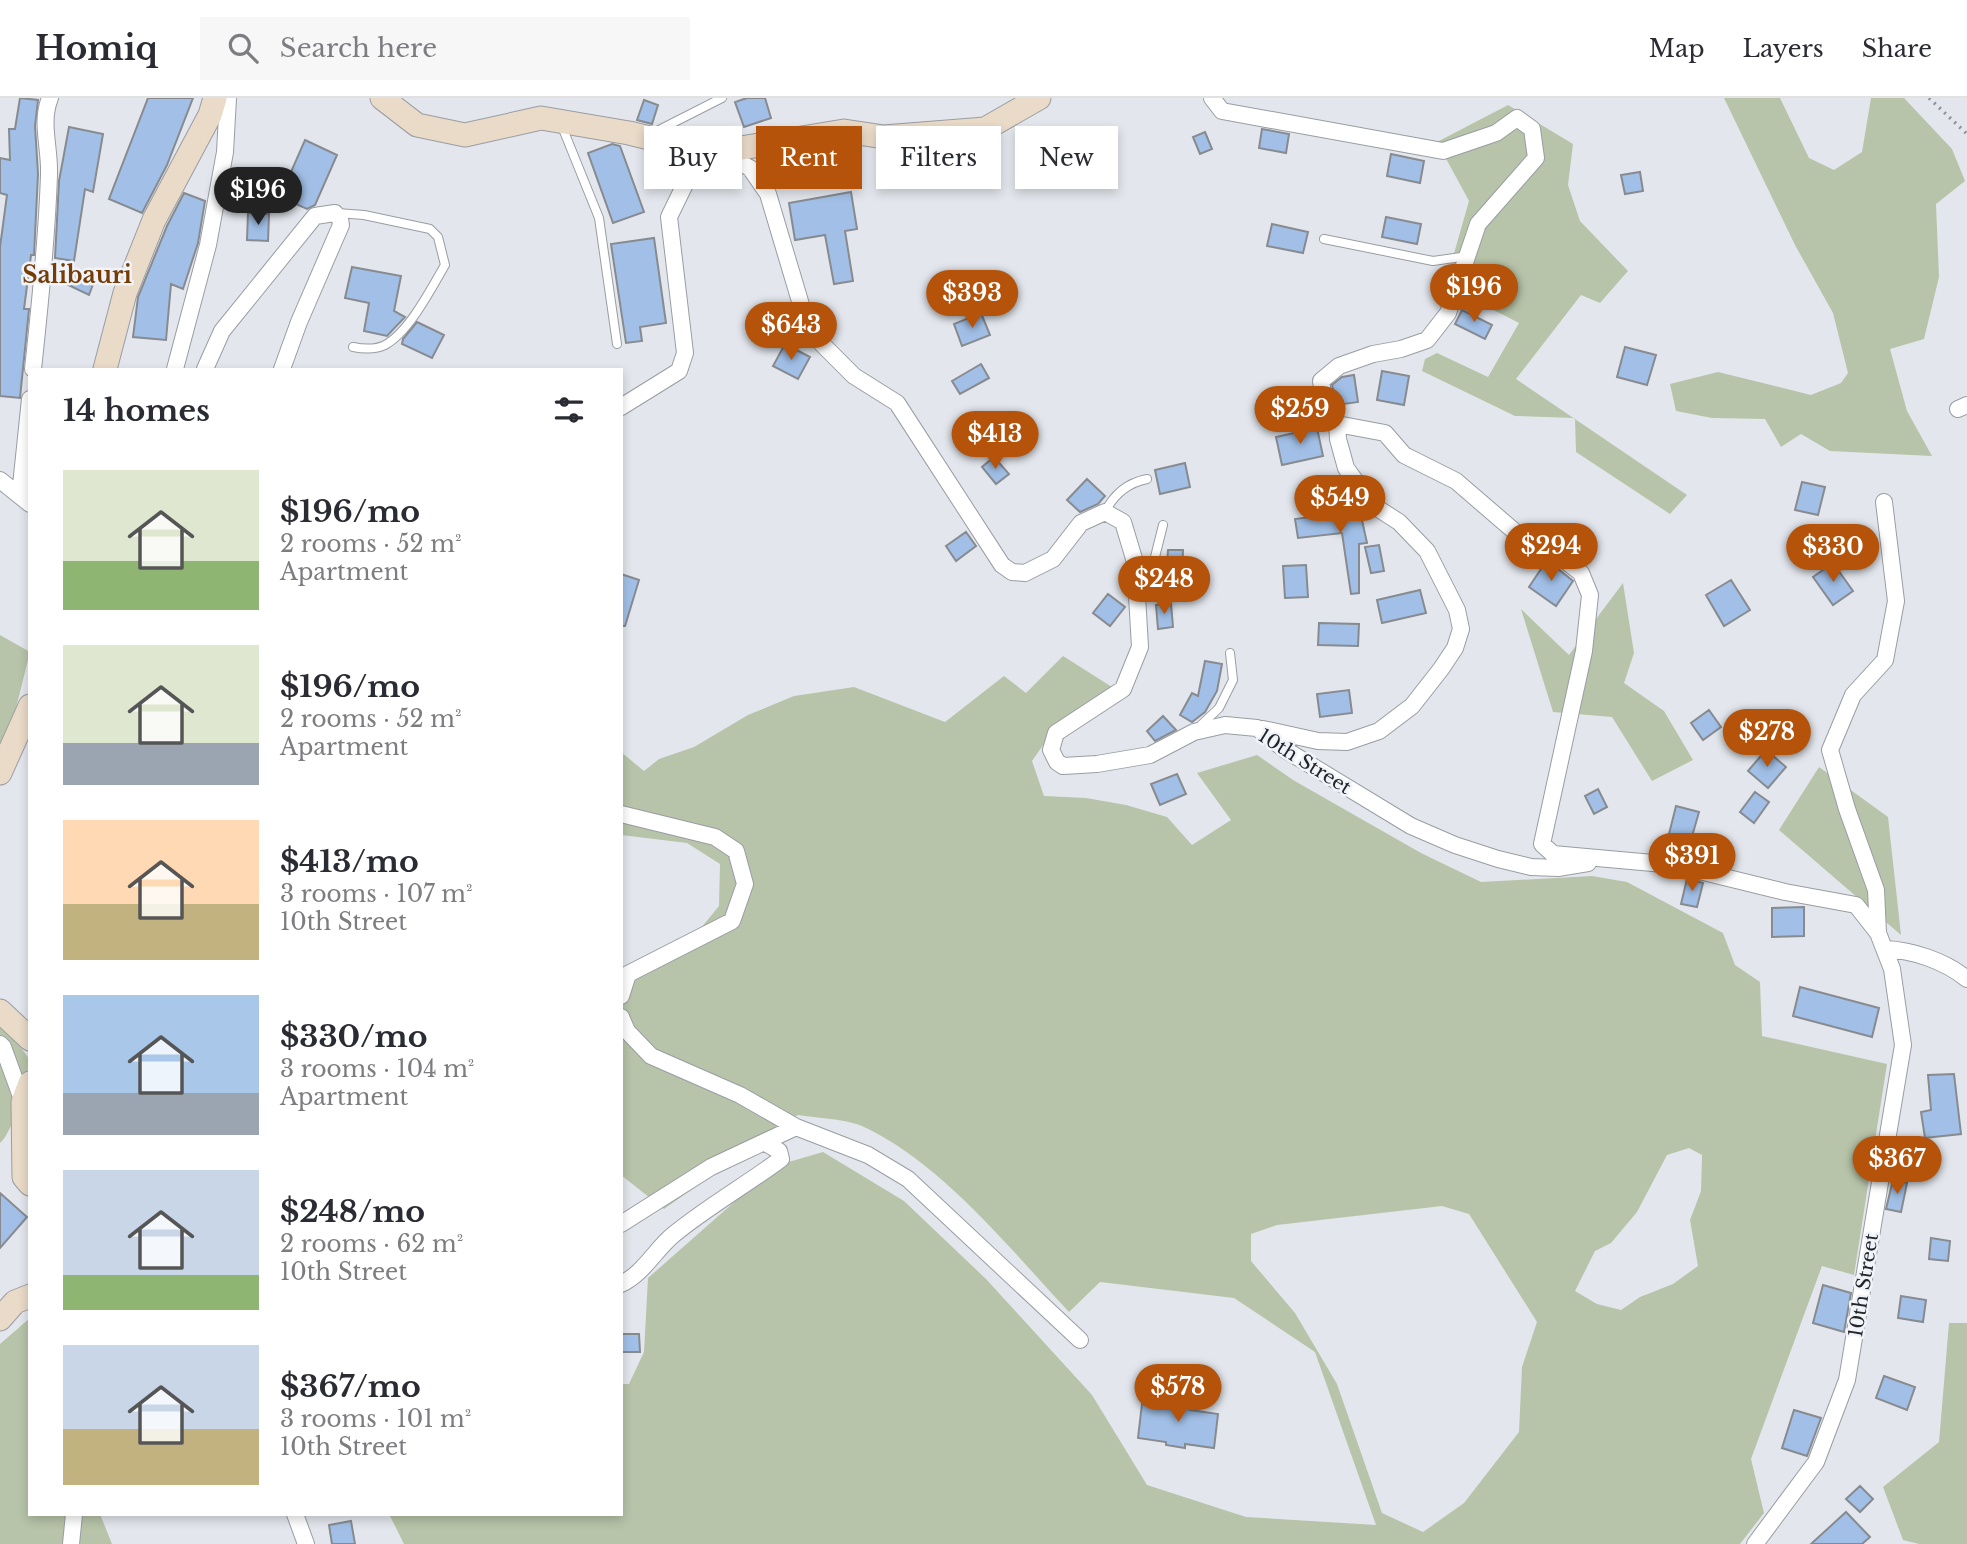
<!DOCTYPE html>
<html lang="en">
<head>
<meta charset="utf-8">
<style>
  :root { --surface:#fff; --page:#f7f7f7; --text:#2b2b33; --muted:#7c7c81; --line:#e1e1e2; --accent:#b45309 }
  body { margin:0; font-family:"Libre Baskerville",serif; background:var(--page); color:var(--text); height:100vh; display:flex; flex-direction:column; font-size:26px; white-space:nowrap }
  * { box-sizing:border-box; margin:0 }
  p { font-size:23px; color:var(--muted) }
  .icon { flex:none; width:38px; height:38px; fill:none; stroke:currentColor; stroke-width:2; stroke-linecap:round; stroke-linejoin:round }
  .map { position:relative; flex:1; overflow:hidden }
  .panel { position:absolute; left:28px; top:270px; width:595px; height:1148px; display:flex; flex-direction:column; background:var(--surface); border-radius:0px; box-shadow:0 4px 10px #0003 }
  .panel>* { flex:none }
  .guide { position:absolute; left:644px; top:28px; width:665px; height:63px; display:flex; gap:14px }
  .price { position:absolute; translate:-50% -60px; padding:0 16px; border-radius:24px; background:var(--accent); color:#fff; font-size:23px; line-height:46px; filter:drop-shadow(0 2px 4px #0008) }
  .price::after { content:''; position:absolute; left:50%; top:42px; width:21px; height:16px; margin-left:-10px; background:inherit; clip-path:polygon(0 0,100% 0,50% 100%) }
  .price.selected { background:#222; color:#fff }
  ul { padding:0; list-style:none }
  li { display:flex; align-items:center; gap:21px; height:175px; padding:0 35px }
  li span { display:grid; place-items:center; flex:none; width:196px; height:140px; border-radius:0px; color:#555 }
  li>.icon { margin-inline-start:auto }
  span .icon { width:84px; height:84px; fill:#fffc; stroke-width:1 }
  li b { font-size:30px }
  h2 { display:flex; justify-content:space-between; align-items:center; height:84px; padding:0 35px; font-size:30px }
  .tag { padding:0 24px; border-radius:0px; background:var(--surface); box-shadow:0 4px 10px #0003; font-size:24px; line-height:63px }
  .tag.selected { background:var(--accent); color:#fff }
  header { display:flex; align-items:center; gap:42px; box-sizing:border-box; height:98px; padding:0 35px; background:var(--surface); border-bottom:2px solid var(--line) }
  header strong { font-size:33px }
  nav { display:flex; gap:38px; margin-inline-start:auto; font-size:24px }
  .search { width:490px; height:63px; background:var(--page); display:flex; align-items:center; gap:18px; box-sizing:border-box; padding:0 24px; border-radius:0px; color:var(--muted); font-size:26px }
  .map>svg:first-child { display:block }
  .green { fill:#b7c4a9; fill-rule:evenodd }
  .building { fill:#a2c0e7; stroke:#878b90; stroke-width:2 }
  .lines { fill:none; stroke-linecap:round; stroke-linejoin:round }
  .lane-casing { stroke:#999da3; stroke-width:10 }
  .street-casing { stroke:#999da3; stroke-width:18 }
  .secondary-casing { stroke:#999da3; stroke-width:25 }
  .path { stroke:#8f9296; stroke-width:3.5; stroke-dasharray:2 5; stroke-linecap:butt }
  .lane { stroke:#fff; stroke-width:8 }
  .street { stroke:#fff; stroke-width:16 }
  .secondary { stroke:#eadac8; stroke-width:23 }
  .labels { text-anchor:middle; stroke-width:5; stroke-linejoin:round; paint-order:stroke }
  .street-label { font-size:19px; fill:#232527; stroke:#f0f4fa }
  .quarter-label { font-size:23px; font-weight:bold; fill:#753c05; stroke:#f0f4fa }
</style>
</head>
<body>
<header>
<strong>Homiq</strong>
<div class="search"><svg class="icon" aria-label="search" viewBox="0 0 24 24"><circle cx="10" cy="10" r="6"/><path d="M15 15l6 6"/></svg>Search here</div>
<nav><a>Map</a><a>Layers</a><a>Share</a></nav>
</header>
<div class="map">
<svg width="1967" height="1446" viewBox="0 0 1967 1446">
  <rect width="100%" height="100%" fill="#e3e7ed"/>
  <path class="green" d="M1724 0H1780L1809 60 1834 72 1862 54 1871 0H1904L1952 51 1965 83 1936 106 1939 179 1924 241 1890 251 1907 313 1932 358 1830 353 1801 336 1781 349 1765 321 1712 320 1676 313 1670 286 1718 274 1811 297 1841 285 1848 275 1833 215 1795 147Z
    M1508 7 1573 46 1568 87 1580 123 1628 173 1600 205 1581 197 1516 281 1687 397 1670 416 1576 354 1575 320 1515 318 1422 273 1425 261 1437 255 1488 279 1519 225 1445 187 1469 103 1437 44Z
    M1623 485 1634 555 1624 585 1664 613 1693 662 1652 683 1612 619 1553 614 1521 511 1569 557Z
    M0 537 30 554 16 610 0 647Z
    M1063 558 1112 589 1048 640 1032 663 1044 698 1086 700 1126 707 1167 719 1192 747 1231 722 1197 675 1257 657 1293 682 1421 755 1481 784 1592 778 1627 784 1723 835 1735 867 1760 884 1762 938 1887 966 1854 1177 1822 1168 1751 1361 1764 1415 1740 1446H404L389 1416H621V1286H629L644 1254 648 1180 775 1068 823 1054 904 1103 986 1181 1092 1297 1147 1387 1246 1419 1376 1427 1315 1254 1234 1200 1100 1184 1069 1214C1009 1150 942 1065 862 1028 846 1021 816 1020 798 1017L664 1111 621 1077V894L635 871 687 847 719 808 720 766 687 745 621 737V654L644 673 659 661 694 649 748 617 794 598 854 589 945 624 1004 578 1026 595ZM1689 1050 1702 1057 1701 1093 1690 1122 1698 1168 1673 1186 1640 1199 1621 1212 1597 1206 1575 1193 1595 1153 1611 1145 1637 1114 1667 1057ZM1442 1108 1469 1116 1537 1224 1522 1269 1519 1334 1464 1405 1423 1434 1382 1415 1337 1286 1295 1215 1251 1163V1136L1277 1127Z
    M1819 669 1888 719 1901 837 1779 732Z
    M0 928 13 939 30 962C26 980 14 1034 0 1045Z
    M30 1220V1416H100L112 1446H0V1246Z
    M1949 1225H1967V1446H1919L1903 1442 1883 1389 1939 1344Z"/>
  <path class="building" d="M20 0 38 2 35 28 38 76 34 157H31L24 211H29L20 300 0 298V149L7 97 0 95V60L10 62 9 31H15Z
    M148 0H193L167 67 142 115 109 101Z
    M747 0H765L771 20 744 29 735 4Z
    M644 2 658 7 652 26 637 22Z
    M69 29 103 36 93 94 85 91 74 163 55 160 59 83Z
    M1262 31 1289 36 1286 55 1259 50Z
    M1205 34 1212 51 1200 56 1193 39Z
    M305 42 337 57 315 107 307 111 280 99Z
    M612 46 620 48 644 114 613 125 588 55Z
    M1391 56 1424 63 1420 85 1387 78Z
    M1640 74 1643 93 1625 96 1621 77Z
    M851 94 857 131 845 133 853 183 834 186 825 137 795 142 789 105Z
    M184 95 205 103 198 145 183 191 171 186 166 242 133 239 138 199 167 128Z
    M248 115 269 116 268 143 247 142Z
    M1386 119 1421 126 1417 146 1382 139Z
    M1272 126 1308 134 1303 155 1267 148Z
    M654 140 666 225 640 229 642 243 626 245 611 146Z
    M352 169 401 178 394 213 405 219 387 238 364 233 369 205 345 200Z
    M71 170 95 181 89 197 64 185Z
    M1462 212 1492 227 1485 241 1455 226Z
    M981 215 990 237 962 248 954 226Z
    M417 224 444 237 432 260 402 246 403 241Z
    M785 246 810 259 798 281 773 268Z
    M1625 249 1656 257 1647 287 1617 279Z
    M981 266 989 280 960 296 952 283Z
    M1382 273 1409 278 1404 307 1377 302Z
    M1354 277 1358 304 1337 307 1332 287 1342 279Z
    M1317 330 1323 358 1282 367 1276 339Z
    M994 359 1009 376 996 386 982 369Z
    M1185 365 1190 389 1160 396 1155 372Z
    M1087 381 1105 398 1098 406 1080 414 1067 402Z
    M1802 384 1825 389 1818 417 1795 412Z
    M1358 404 1367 445 1359 446V495L1351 496 1342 435 1298 440 1295 421 1333 416 1332 409Z
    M966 434 976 448 956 463 946 448Z
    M1379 447 1384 473 1371 475 1365 449Z
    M1168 452H1183L1182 480H1166Z
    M1547 462 1573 483 1556 508 1529 489Z
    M1833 465 1853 493 1833 507 1813 479Z
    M1306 467 1308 499 1285 500 1283 468Z
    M621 476 639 482 625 528H621Z
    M1731 482 1750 512 1724 528 1706 497Z
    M1420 492 1426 515 1382 525 1377 502Z
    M1108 496 1125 509 1110 528 1093 515Z
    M1171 506 1173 529 1158 531 1156 507Z
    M1319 525 1359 526 1358 548 1318 547Z
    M1205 563 1222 566 1217 593 1205 614 1192 624 1180 617 1192 595 1198 598Z
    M1349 592 1352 615 1320 619 1317 596Z
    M1709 612 1721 629 1703 642 1691 625Z
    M1163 618 1176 632 1155 643 1147 633Z
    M1766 652 1786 669 1768 690 1748 673Z
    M1177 676 1186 696 1160 707 1151 686Z
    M1598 691 1607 709 1594 716 1585 698Z
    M1755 694 1769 704 1754 725 1740 714Z
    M1676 708 1699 714 1691 742 1669 736Z
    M1687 781 1703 785 1697 809 1681 806Z
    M1804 809V838L1772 839V810Z
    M1800 889 1879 910 1872 939 1793 918Z
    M1954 976 1961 1036 1925 1040 1921 1014 1931 1012 1928 977Z
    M1893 1082 1907 1085 1901 1114 1886 1111Z
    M0 1095 27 1119 0 1150Z
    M1931 1140 1950 1143 1948 1163 1929 1161Z
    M1823 1187 1851 1195 1844 1234 1813 1225Z
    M1901 1198 1926 1202 1923 1224 1898 1220Z
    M621 1236H639L640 1254H621Z
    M1884 1278 1915 1289 1907 1312 1876 1300Z
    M1171 1294 1192 1296 1190 1312 1218 1316 1214 1350 1185 1346V1350L1166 1347V1344L1138 1340 1142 1306 1169 1309Z
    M1794 1312 1821 1320 1807 1358 1782 1350Z
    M1860 1388 1873 1401 1860 1414 1846 1401Z
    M1846 1414 1870 1439 1862 1446H1811Z
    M351 1423 355 1446H332L329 1427Z"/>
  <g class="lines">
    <g class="lane-casing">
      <path id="lane" d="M561 26 599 120 617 246
        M653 35 722 0
        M337 115 364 117 430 131 438 139 445 167C431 191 409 234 385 247 375 252 363 251 353 249
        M1324 141 1433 163 1468 158
        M1105 414C1114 396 1127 385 1147 381
        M1140 497 1151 475 1163 427
        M1198 630 1219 610 1233 582 1230 555"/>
    </g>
    <g class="street-casing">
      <path id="street" d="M1212 0 1222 13 1443 53 1496 35 1517 20 1532 31 1536 60 1478 126 1448 215 1427 242 1401 251 1373 256 1339 268 1321 283 1325 308 1337 326 1338 341 1346 370 1374 408 1399 424 1427 453 1457 512 1461 531 1455 550 1441 571 1412 608 1379 633 1347 644 1318 643 1263 631
        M719 54 750 70 768 96 802 210 822 246 854 278 897 305 1002 467 1012 474 1025 475 1053 461 1081 425 1105 414 1123 424 1135 464 1140 549 1123 591 1056 635 1051 652 1057 664 1063 668 1097 666 1150 657 1194 634 1225 627 1257 630 1284 651 1411 728 1455 747 1498 761 1531 769 1558 770 1588 765
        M33 271C40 207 47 141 49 76 50 50 40 24 50 0
        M175 271 208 147 225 54 228 0
        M205 271 222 233 315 118 335 115 340 121 341 127 299 224 282 271
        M621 309 679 273 685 255 669 119 687 82 711 55
        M1958 311 1967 307
        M1337 326 1385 335 1404 357 1456 383 1521 439 1549 450 1581 475 1590 497 1584 553 1542 746 1553 756 1675 767 1785 794 1856 807 1878 835 1892 871 1903 947 1847 1282 1816 1364 1755 1446
        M0 382 30 406
        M20 397 30 301
        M621 716 715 739 736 753 745 786 732 823 628 876 621 898
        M1878 835 1876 792 1847 711 1830 652 1853 597 1885 562 1896 503 1884 404
        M1885 851C1912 852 1945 863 1967 881
        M621 919 627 933 651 958 740 997 796 1029
        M0 946 3 949 23 1004
        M621 1126 711 1069 796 1029 868 1057 908 1081 1080 1242
        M621 1186C643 1176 655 1152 673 1137 707 1109 746 1087 781 1061L779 1053 764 1044
        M295 1416 306 1446
        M71 1446 74 1416"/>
    </g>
    <g class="secondary-casing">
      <path id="secondary" d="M382 0 417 27 465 37 541 20 629 35 711 55 844 33 884 39 985 31 1039 0
        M105 271 125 195 154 122 210 17 215 0
        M0 675 30 608
        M0 913 30 941
        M30 985 23 1004 24 1079 30 1086
        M0 1221 15 1204 30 1198"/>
    </g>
    <path class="path" d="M1929 0 1967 36"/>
    <use href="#lane" class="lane"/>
    <use href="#street" class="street"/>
    <use href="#secondary" class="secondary"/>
  </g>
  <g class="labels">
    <g class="street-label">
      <text transform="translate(1305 663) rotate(32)" y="7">10th Street</text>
      <text transform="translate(1863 1187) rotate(-81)" y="7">10th Street</text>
    </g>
    <g class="quarter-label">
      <text x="77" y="185">Salibauri</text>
    </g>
  </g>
</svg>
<b class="price selected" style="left:258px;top:129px">$196</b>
<b class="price" style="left:1474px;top:226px">$196</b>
<b class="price" style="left:972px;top:232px">$393</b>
<b class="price" style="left:791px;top:264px">$643</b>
<b class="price" style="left:1300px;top:348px">$259</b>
<b class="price" style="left:995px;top:373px">$413</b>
<b class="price" style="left:1340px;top:437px">$549</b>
<b class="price" style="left:1551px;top:485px">$294</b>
<b class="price" style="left:1833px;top:486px">$330</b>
<b class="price" style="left:1164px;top:518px">$248</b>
<b class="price" style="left:1767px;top:671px">$278</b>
<b class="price" style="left:1692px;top:795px">$391</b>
<b class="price" style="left:1897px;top:1098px">$367</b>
<b class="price" style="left:1178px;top:1326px">$578</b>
<div class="guide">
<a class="tag">Buy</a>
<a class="tag selected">Rent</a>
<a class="tag">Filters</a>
<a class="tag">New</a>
</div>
<section class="panel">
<h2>14 homes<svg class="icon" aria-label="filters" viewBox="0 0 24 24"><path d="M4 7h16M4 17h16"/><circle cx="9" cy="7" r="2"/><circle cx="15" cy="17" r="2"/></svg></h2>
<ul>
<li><span style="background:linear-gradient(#dfe7d0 65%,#8fb573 0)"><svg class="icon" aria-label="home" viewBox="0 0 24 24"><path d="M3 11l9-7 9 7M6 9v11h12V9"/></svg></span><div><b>$196/mo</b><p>2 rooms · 52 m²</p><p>Apartment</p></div></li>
<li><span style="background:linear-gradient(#dfe7d0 70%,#9aa5b1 0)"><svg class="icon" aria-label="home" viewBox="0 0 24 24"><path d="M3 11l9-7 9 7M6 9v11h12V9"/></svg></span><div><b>$196/mo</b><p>2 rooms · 52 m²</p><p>Apartment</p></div></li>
<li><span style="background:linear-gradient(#ffd9b3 60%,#c2b280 0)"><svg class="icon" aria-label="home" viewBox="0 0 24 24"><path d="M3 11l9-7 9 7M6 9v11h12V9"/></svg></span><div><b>$413/mo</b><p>3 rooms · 107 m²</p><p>10th Street</p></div></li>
<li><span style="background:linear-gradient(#a9c7e8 70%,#9aa5b1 0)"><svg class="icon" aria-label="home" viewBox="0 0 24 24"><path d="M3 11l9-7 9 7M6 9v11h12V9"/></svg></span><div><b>$330/mo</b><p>3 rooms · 104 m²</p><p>Apartment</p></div></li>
<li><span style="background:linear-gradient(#c9d6e8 75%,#8fb573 0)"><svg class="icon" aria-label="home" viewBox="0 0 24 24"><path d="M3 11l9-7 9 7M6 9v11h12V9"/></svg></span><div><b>$248/mo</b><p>2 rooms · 62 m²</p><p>10th Street</p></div></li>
<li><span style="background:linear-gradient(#c9d6e8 60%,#c2b280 0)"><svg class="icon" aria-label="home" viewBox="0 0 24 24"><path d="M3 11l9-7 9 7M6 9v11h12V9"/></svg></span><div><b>$367/mo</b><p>3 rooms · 101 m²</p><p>10th Street</p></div></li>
</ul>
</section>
</div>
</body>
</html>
